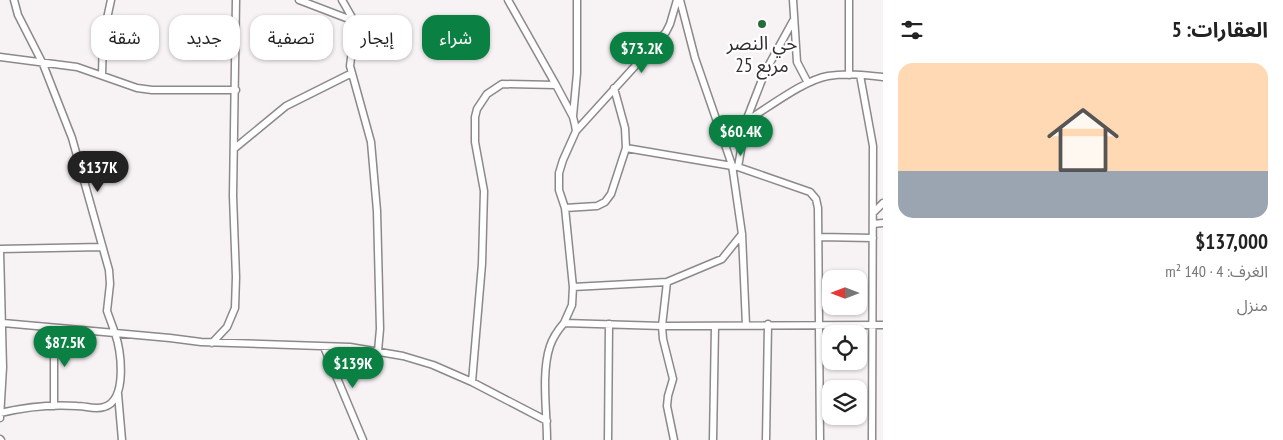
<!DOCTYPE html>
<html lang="ar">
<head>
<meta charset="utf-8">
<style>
  :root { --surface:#fff; --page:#f2f2f2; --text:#222; --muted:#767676; --accent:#0b8043 }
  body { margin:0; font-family:"PT Sans Narrow","Noto Sans Arabic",sans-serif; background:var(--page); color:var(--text); direction:rtl; height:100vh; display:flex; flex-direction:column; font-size:19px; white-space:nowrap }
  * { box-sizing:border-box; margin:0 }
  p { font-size:16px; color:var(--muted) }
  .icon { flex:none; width:28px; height:28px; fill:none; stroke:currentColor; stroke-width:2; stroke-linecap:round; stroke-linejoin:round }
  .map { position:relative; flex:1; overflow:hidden; direction:ltr }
  .panel { display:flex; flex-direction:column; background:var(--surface); width:400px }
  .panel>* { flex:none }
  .hud { position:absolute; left:15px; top:15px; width:475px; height:45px; direction:rtl; display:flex; gap:10px }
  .needle { width:32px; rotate:270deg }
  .tools { position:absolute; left:822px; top:270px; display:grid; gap:10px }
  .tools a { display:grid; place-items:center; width:45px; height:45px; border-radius:10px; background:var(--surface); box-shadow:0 1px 4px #0004; font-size:25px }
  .price { position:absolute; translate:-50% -42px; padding:0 11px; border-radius:18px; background:var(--accent); color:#fff; font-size:16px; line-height:32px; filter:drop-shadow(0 1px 2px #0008) }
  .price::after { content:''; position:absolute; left:50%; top:30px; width:15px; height:11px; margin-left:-8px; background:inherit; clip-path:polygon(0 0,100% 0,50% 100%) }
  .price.active { background:#222; color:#fff }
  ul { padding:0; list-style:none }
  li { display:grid; align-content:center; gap:10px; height:265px; padding:0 15px }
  li span { display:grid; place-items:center; height:155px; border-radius:15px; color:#555 }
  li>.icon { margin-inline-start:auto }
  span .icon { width:90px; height:90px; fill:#fffc; stroke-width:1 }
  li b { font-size:21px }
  h2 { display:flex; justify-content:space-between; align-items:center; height:60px; padding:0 15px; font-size:21px }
  .pill { padding:0 18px; border-radius:15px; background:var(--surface); box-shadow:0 1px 4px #0004; font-size:18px; line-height:45px }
  .pill.active { background:var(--accent); color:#fff }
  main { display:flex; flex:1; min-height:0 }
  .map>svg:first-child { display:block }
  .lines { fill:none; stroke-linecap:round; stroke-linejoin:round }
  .street-casing { stroke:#8d898b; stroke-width:9 }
  .street { stroke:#fff; stroke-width:6 }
  .poi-dot { fill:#256d3a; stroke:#fff; stroke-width:2 }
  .labels { text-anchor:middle; stroke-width:4.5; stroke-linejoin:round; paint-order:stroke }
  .poi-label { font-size:19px; fill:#302e2f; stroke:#fff }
</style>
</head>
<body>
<main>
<section class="panel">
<h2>العقارات: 5<svg class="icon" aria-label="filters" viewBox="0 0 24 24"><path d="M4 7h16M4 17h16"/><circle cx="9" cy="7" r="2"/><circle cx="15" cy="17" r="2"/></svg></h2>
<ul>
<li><span style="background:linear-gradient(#ffd9b3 70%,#9aa5b1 0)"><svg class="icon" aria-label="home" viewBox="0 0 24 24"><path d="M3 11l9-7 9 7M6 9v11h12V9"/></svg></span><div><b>$137,000</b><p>الغرف: 4 · 140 m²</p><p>منزل</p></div></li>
</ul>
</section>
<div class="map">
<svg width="883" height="440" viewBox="0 0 883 440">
  <rect width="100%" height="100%" fill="#f7f2f4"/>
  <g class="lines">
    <g class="street-casing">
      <path id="street" d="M299 0 354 21
        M342 0 354 21 355 27 350 66 371 142 377 211 380 329 378 351
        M508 0 556 85 573 117 575 125 576 131 563 160 559 173V190L565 208 573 287 572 305 564 323
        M680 0 695 58 732 165 742 234 746 325
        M793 0 797 62 808 83
        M849 0V75
        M0 57 77 67 137 88 152 90H236
        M102 75 103 37 111 0
        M860 75 873 146 872 440
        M573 116 577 73V0
        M746 121C768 108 804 80 828 76 846 73 865 75 883 77
        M576 131 666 32 670 24 677 0
        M235 148 286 106 352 73
        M626 148 738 167 746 121 765 72 793 21
        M738 167 810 192 816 199 818 208 820 440
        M565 208 597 206 605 202 611 194 626 148 625 128 614 88
        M873 213 883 203
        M873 224 883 223
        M819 237 873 238
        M0 249 102 247
        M0 251 3 367 0 418
        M667 282 662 326 663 339 673 379 668 396 667 406 674 440
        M573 287 667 282 722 259 742 234
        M3 323 115 333 107 311 110 284 109 270 72 138 43 64 18 15 14 0
        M212 343 227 327 235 308 236 277 233 196 236 0
        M324 347 363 440
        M472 382 482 264 484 191 475 142V117L477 109 487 94 502 84 556 85
        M118 394 122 440
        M54 406V329
        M0 413C25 407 51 404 77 406 86 406 95 410 104 407 128 400 121 351 115 333L170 338 201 342 350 347 403 356 433 365 472 382 547 421
        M0 439 1 440
        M547 440C547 411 541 373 550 346 553 337 558 330 564 323L662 326 883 325
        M608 440 609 324
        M713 440 715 326
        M766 440 768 324"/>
    </g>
    <use href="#street" class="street"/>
  </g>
  <circle class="poi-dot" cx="762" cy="24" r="5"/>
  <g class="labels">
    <g class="poi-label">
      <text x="762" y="50">حي النصر<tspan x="762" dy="22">مربع 25</tspan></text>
    </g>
  </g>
</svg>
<div class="tools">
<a><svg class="needle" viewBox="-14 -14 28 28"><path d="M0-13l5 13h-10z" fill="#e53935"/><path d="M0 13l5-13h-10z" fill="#767676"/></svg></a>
<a><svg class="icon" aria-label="locate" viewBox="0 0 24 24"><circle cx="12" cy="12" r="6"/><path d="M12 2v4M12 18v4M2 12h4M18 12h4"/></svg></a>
<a><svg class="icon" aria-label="layers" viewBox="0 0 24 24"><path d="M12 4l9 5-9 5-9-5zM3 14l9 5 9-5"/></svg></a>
</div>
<b class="price" style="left:642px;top:74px">$73.2K</b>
<b class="price" style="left:741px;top:157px">$60.4K</b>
<b class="price active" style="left:98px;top:193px">$137K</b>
<b class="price" style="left:65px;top:368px">$87.5K</b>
<b class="price" style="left:353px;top:389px">$139K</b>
<div class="hud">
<a class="pill active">شراء</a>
<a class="pill">إيجار</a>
<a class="pill">تصفية</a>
<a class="pill">جديد</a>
<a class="pill">شقة</a>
</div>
</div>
</main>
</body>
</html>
